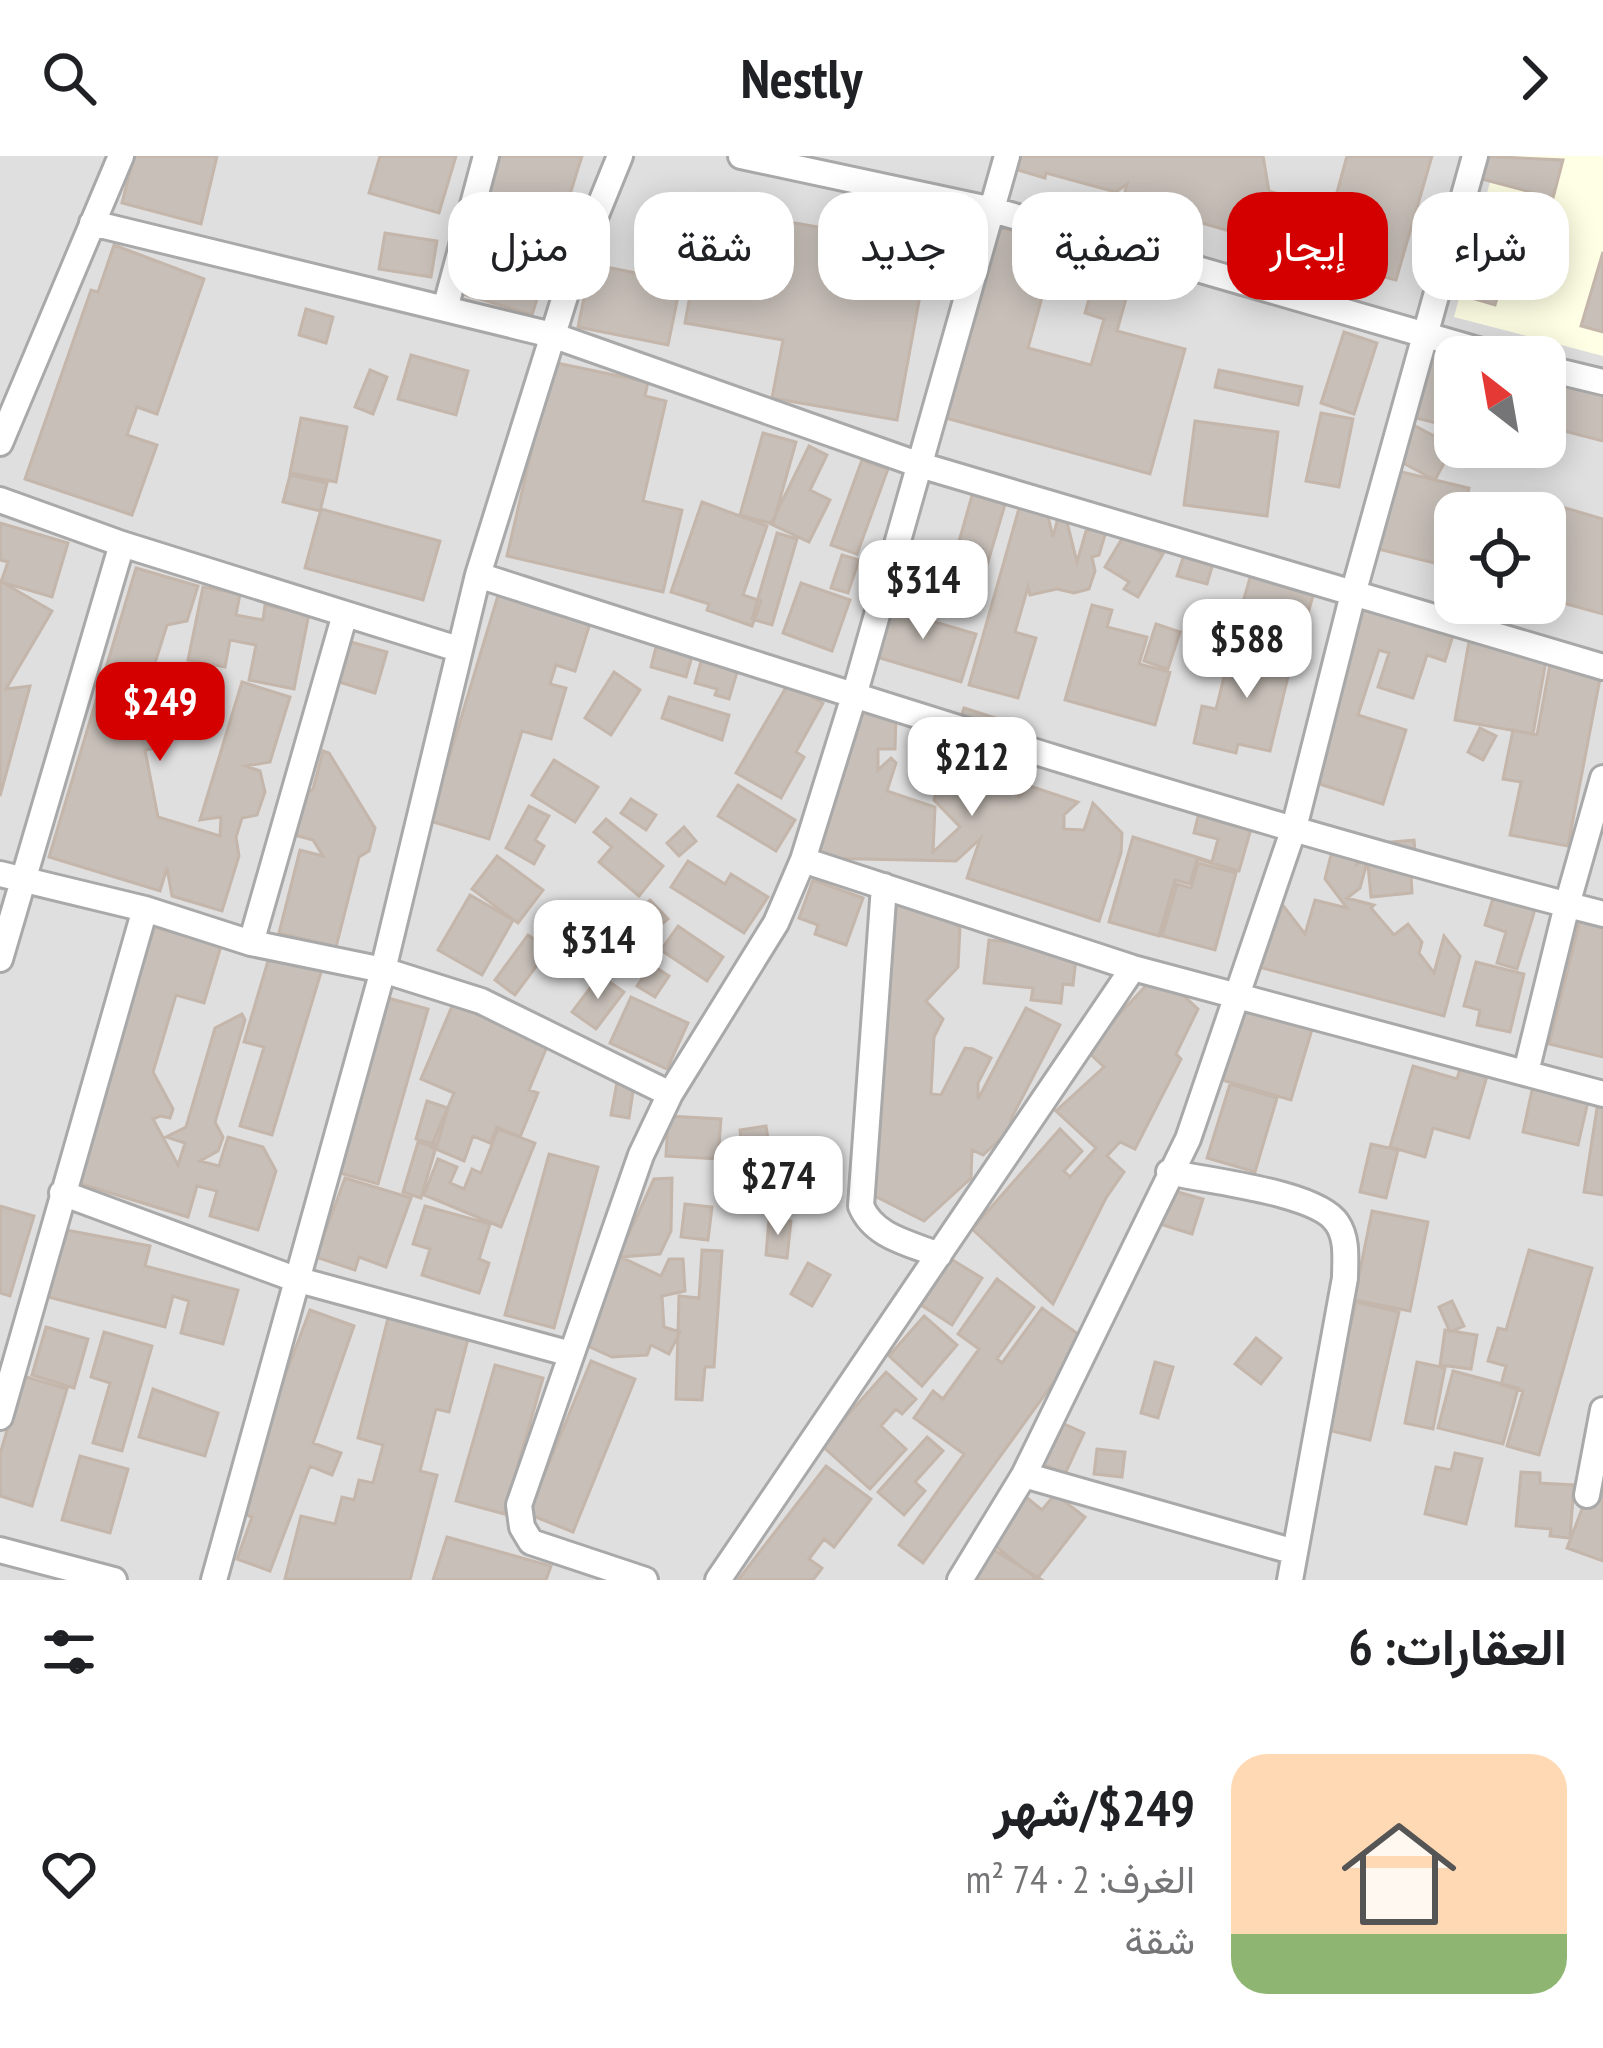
<!DOCTYPE html>
<html lang="ar">
<head>
<meta charset="utf-8">
<style>
  :root { --surface:#fff; --page:#f2f2f2; --text:#202124; --muted:#757577; --accent:#d40000 }
  body { margin:0; font-family:"PT Sans Narrow",Vazirmatn,sans-serif; background:var(--page); color:var(--text); direction:rtl; height:100vh; display:flex; flex-direction:column; font-size:45px; white-space:nowrap }
  * { box-sizing:border-box; margin:0 }
  p { font-size:39px; color:var(--muted) }
  .icon { flex:none; width:66px; height:66px; fill:none; stroke:currentColor; stroke-width:2; stroke-linecap:round; stroke-linejoin:round }
  .map { position:relative; height:1424px; overflow:hidden; direction:ltr }
  .side { display:flex; flex-direction:column; background:var(--surface); flex:1 }
  .side>* { flex:none }
  .hud { position:absolute; left:36px; top:36px; width:1533px; height:108px; direction:rtl; display:flex; gap:24px }
  .needle { width:78px; rotate:329deg }
  .tools { position:absolute; left:1434px; top:180px; display:grid; gap:24px }
  .tools a { display:grid; place-items:center; width:132px; height:132px; border-radius:24px; background:var(--surface); box-shadow:0 6px 30px #0003; font-size:60px }
  .price { position:absolute; translate:-50% -102px; padding:0 27px; border-radius:24px; background:#fff; color:#222; font-size:39px; line-height:78px; filter:drop-shadow(0 3px 6px #0008) }
  .price::after { content:''; position:absolute; left:50%; top:72px; width:36px; height:27px; margin-left:-18px; background:inherit; clip-path:polygon(0 0,100% 0,50% 100%) }
  .price.active { background:var(--accent); color:#fff }
  ul { padding:0; list-style:none }
  li { display:flex; align-items:center; gap:36px; height:300px; padding:0 36px }
  li span { display:grid; place-items:center; flex:none; width:336px; height:240px; border-radius:36px; color:#555 }
  li>.icon { margin-inline-start:auto }
  span .icon { width:144px; height:144px; fill:#fffc; stroke-width:1 }
  li b { font-size:51px }
  h2 { display:flex; justify-content:space-between; align-items:center; height:144px; padding:0 36px; font-size:51px }
  .pill { padding:0 42px; border-radius:36px; background:var(--surface); box-shadow:0 6px 30px #0003; font-size:42px; line-height:108px }
  .pill.active { background:var(--accent); color:#fff }
  header { display:flex; justify-content:space-between; align-items:center; height:156px; padding:0 36px; background:var(--surface); font-size:54px; font-weight:600 }
  .map>svg:first-child { display:block }
  .residential { fill:#e0dfdf; fill-rule:evenodd }
  .education { fill:#ffffe5 }
  .building { fill:#c7bfb8; stroke:#c4b6ab; stroke-width:3 }
  .lines { fill:none; stroke-linecap:round; stroke-linejoin:round }
  .minor-casing { stroke:#a9a9a9; stroke-width:30 }
  .minor { stroke:#fff; stroke-width:24 }
</style>
</head>
<body>
<header><svg class="icon" aria-label="forward" viewBox="0 0 24 24"><path d="M9 5l7 7-7 7"/></svg>Nestly<svg class="icon" aria-label="search" viewBox="0 0 24 24"><circle cx="10" cy="10" r="6"/><path d="M15 15l6 6"/></svg></header>
<div class="map">
<svg width="1603" height="1424" viewBox="0 0 1603 1424">
  <rect width="100%" height="100%" fill="#f2efe9"/>
  <path class="residential" d="M0 0H1603V1424H0ZM1455 201H1545V291H1455ZM1455 357H1545V447H1455Z"/>
  <path class="education" d="M1497 0H1603V200L1454 161Z"/>
  <path class="building" d="M134 0H217L201 68 122 47Z
    M380 0H456L439 57 369 37Z
    M499 0H582L532 159 457 136Z
    M1004 0H1263L1269 35 1282 39 1268 86 1191 64 1194 57 1146 65 1149 54 1122 47 1127 28 1116 36 1046 17 1045 22 1001 9Z
    M1347 0H1432L1396 124 1276 94 1286 57 1328 69Z
    M1479 0 1563 4 1553 42 1474 21Z
    M1465 42 1522 59 1495 149 1438 132Z
    M706 51 929 91 897 264 772 242 783 184 685 167Z
    M995 70 1057 87 1028 192 1091 209 1104 163 1085 157 1093 129 1127 139 1117 175 1185 193 1150 318 942 261Z
    M385 77 437 85 431 121 379 113Z
    M114 89 204 123 157 258 137 251 127 279 157 289 132 359 25 323 91 134 98 136Z
    M1603 96V176L1581 170Z
    M591 108 681 126 668 189 578 171Z
    M306 153 333 161 326 187 299 179Z
    M1344 176 1377 187 1354 258 1321 247Z
    M1426 189 1477 201H1455V248L1450 247 1444 269 1408 260Z
    M411 199 468 215 456 259 398 243Z
    M552 206 648 226 645 240 666 245 643 345 682 354 663 436 507 400Z
    M370 214 387 221 373 258 355 251Z
    M1219 214 1302 231 1298 249 1215 231Z
    M1545 218 1603 232V285L1545 270Z
    M1321 257 1353 263 1339 331 1306 325Z
    M301 262 347 271 336 326 290 317Z
    M1195 265 1278 276 1267 360 1184 349Z
    M1406 265 1453 290 1435 324 1388 299Z
    M763 277 796 286 773 368 740 359Z
    M809 290 827 299 810 334 830 344 809 386 771 368Z
    M862 304 888 313 857 398 831 389Z
    M1381 311 1469 332 1463 357H1455V391L1450 411 1362 389Z
    M290 319 327 327 320 355 283 346Z
    M973 336 1006 345 975 450 943 442Z
    M1022 342 1045 348 1053 381 1062 346 1077 406 1086 375 1108 369 1099 399 1092 401 1095 415 1089 433 1074 437 1057 433 1030 439 1028 431 1015 476 1036 482 1018 542 969 529Z
    M1538 344 1603 363V458L1545 442V357H1535Z
    M702 346 767 370 743 439 761 445 752 470 707 454 709 448 671 436Z
    M321 353 440 385 423 444 305 412Z
    M0 367 68 387 52 441 1 426 8 406 0 404Z
    M1126 376 1163 398 1138 441 1124 433 1129 426 1105 411Z
    M777 377 797 383 772 469 752 463Z
    M1185 396 1214 404 1207 428 1177 420Z
    M842 399 859 404 848 437 831 432Z
    M1256 401 1319 419 1304 471 1241 453Z
    M136 412 198 430 187 465 167 469 155 507 173 513 158 566 174 570 169 590 145 594 158 661 220 680 221 661 200 664 242 526 290 541 270 606 246 610 260 615 265 636 257 659 242 662 236 681 239 700 222 755 172 740 167 712 160 735 49 701Z
    M895 424 905 427 897 455 976 478 961 526 873 500Z
    M0 425 52 455 6 533 30 530 0 640Z
    M801 427 850 444 832 495 783 477Z
    M203 431 240 438 236 459 263 464 265 449 309 458 294 533 249 524 256 489 230 484 225 511 188 504Z
    M499 436 591 464 575 515 556 509 550 528 566 532 551 583 522 575 489 683 430 665Z
    M1355 438 1457 466 1445 505 1427 499 1413 542 1378 531 1389 497 1379 494 1358 559 1406 574 1383 648 1297 621Z
    M1092 449 1112 454 1107 471 1147 481 1139 508 1170 516 1155 569 1065 544Z
    M1156 468 1180 476 1168 513 1144 505Z
    M1472 469 1550 482 1533 578 1455 564Z
    M1248 485 1294 496 1270 595 1238 588 1236 597 1194 587 1202 550 1216 553 1229 501 1243 504Z
    M351 486 387 496 375 537 339 526Z
    M657 487 693 497 686 521 651 511Z
    M1553 492 1603 507 1568 690 1510 679 1521 626 1503 623 1513 574 1537 579Z
    M702 502 738 513 729 543 715 539 717 533 695 527Z
    M614 516 640 534 611 579 585 562Z
    M788 528 823 547 796 596 804 601 781 642 736 617Z
    M669 541 729 559 722 584 662 562Z
    M865 548 896 559 895 593H878V614L891 602 896 607 887 635 935 651 933 696 960 671 934 644 964 552 1011 567V584L999 619 1019 641 1030 630 1078 646 1064 659V673L1084 674 1093 647 1122 677 1121 697 1099 765 967 722 980 683 956 705 814 702Z
    M1480 572 1496 580 1483 604 1468 596Z
    M323 595 329 597 375 672 369 695 359 701 336 791 279 777 300 694 323 700 313 684 294 679 303 639 313 633Z
    M554 604 598 631 575 666 532 639Z
    M738 629 795 664 776 695 718 660Z
    M631 643 656 659 646 674 621 657Z
    M1202 645 1255 659 1239 715 1197 703 1190 728 1175 724 1159 780 1109 766 1133 681 1212 706 1218 683 1194 677Z
    M529 650 549 660 535 684 544 690 534 708 506 692Z
    M606 663 663 710 639 740 599 706 612 691 594 676Z
    M684 671 696 685 679 700 667 687Z
    M1336 679 1363 686 1357 708 1369 699 1360 732 1347 742 1374 749 1371 752 1394 779 1408 768 1422 786 1419 797 1434 817 1444 780 1460 800 1444 860 1251 809 1263 763 1282 748 1305 778 1315 744 1347 752 1325 723Z
    M1414 684 1417 719H1411L1412 737 1371 741 1366 688Z
    M497 700 543 734 518 767 472 733Z
    M688 705 725 728 731 718 768 741 744 777 671 731Z
    M1198 707 1236 717 1215 794 1162 780 1177 728 1191 732Z
    M1500 718 1542 730 1517 813 1497 807 1506 776 1485 769Z
    M813 724 863 742 846 789 815 778 818 769 799 762Z
    M891 735 960 771 958 811 926 845 943 863 934 881 931 938 941 939 965 892 973 893 991 902 978 927V943L1026 852 1060 869 1011 963 1010 974 983 999 972 994 971 1022 924 1065 871 1038 875 945 882 932Z
    M470 739 513 764 482 819 438 794Z
    M650 744 668 763 643 784 627 765Z
    M1583 752 1603 757V901L1549 888Z
    M588 755 616 775 602 795 574 776Z
    M678 770 723 801 707 825 661 794Z
    M154 771 221 790 204 847 176 839 153 916 173 953 170 962 160 960 153 963 178 1009 185 987 166 981 186 971 215 872 242 858 245 864 215 966 223 981 218 995 200 1005 219 1010 228 981 263 991 276 1015 258 1074 210 1060 217 1035 197 1030 188 1061 78 1027Z
    M528 779 549 793 515 839 495 824Z
    M989 784 1077 794 1073 829 1063 828 1061 847 1031 844 1033 832 984 827Z
    M586 787 609 802 600 815 577 800Z
    M270 798 322 813 272 979 240 970 264 891 244 886Z
    M1476 806 1524 818 1510 876 1477 869 1480 854 1464 850Z
    M652 809 669 820 655 841 637 830Z
    M600 819 624 836 596 873 572 856Z
    M1154 821 1173 830 1198 853 1176 898 1181 903 1135 993 1120 986 1107 1000 1124 1016 1106 1042 1053 1148 972 1073 1060 973 1082 995 1064 1015 1070 1021 1096 992 1056 955 1104 911 1086 894Z
    M631 841 688 867 667 913 610 887Z
    M388 842 428 853 378 1028 340 1017Z
    M453 848 548 888 529 934 538 937 520 981 497 971 490 987 473 980 464 1005 431 991 454 937 421 923Z
    M1243 851 1313 870 1291 944 1222 924Z
    M1413 910 1457 923 1460 913 1487 920 1469 982 1433 972 1425 1001 1390 991Z
    M618 921 635 923 629 962 611 959Z
    M1534 925 1590 937 1578 989 1523 976Z
    M1230 928 1277 942 1255 1016 1207 1002Z
    M1599 939 1603 940V1039L1584 1036Z
    M427 945 448 952 437 989 416 983Z
    M668 960 721 963 718 1003 666 1000Z
    M766 970 771 1002 744 1006 740 974Z
    M498 973 535 987 501 1071 424 1039 438 1003 457 1011 450 1027 464 1033 472 1013 481 1017Z
    M418 986 436 991 421 1042 403 1036Z
    M1371 988 1398 994 1386 1042 1360 1036Z
    M549 998 598 1011 554 1172 505 1159Z
    M345 1022 411 1042 386 1111 359 1101 355 1114 316 1101Z
    M672 1022 671 1075 660 1098 621 1101 661 1120 669 1103H683L685 1135 662 1140 664 1171 680 1176 669 1198 651 1189 647 1199 612 1201 579 1186 654 1023Z
    M1171 1034 1203 1043 1192 1078 1160 1068Z
    M685 1048 712 1051 708 1084 681 1081Z
    M0 1050 34 1060 10 1140 0 1137Z
    M425 1050 490 1068 479 1103 489 1107 479 1137 422 1119 430 1093 413 1088Z
    M1372 1055 1428 1066 1410 1155 1354 1144Z
    M769 1063 791 1065 787 1102 766 1099Z
    M61 1073 150 1090 145 1110 238 1134 223 1188 181 1177 189 1145 173 1140 165 1171 44 1140Z
    M702 1094 722 1095 714 1211H705L702 1244 676 1243 679 1140 699 1142Z
    M1529 1094 1592 1112 1539 1299 1507 1290 1523 1235 1501 1229 1506 1210 1488 1205 1498 1172 1506 1174Z
    M951 1103 982 1122 952 1169 921 1149Z
    M808 1107 830 1119 812 1150 791 1138Z
    M997 1123 1034 1151 997 1203 1002 1207 1042 1152 1085 1183 923 1407 899 1389 964 1298 914 1262 933 1235 943 1243 979 1193 958 1178Z
    M1452 1145 1464 1170 1450 1176 1439 1151Z
    M1356 1146 1399 1156 1370 1284 1327 1274Z
    M310 1154 354 1170 313 1287 341 1297 332 1319 310 1310 270 1415 237 1403 252 1361 234 1354Z
    M924 1160 957 1189 922 1230 889 1200Z
    M388 1162 468 1183 449 1256 436 1253 420 1315 437 1319 410 1424 285 1423 301 1360 335 1368 342 1341 354 1344 359 1324 373 1327 383 1289 358 1282Z
    M46 1171 88 1183 74 1232 32 1219Z
    M1445 1174 1477 1179 1471 1213 1440 1209Z
    M104 1176 152 1190 122 1295 93 1287 110 1227 91 1221Z
    M1256 1182 1281 1202 1261 1228 1235 1208Z
    M591 1205 635 1223 573 1376 528 1358Z
    M1155 1206 1173 1211 1158 1262 1141 1257Z
    M1417 1206 1445 1212 1433 1273 1405 1267Z
    M495 1209 543 1222 504 1358 456 1345Z
    M1453 1215 1518 1232 1503 1288 1438 1272Z
    M886 1216 916 1243 902 1258 896 1253 881 1270 906 1293 870 1333 821 1289Z
    M23 1220 67 1233 32 1350 0 1340V1298Z
    M153 1233 218 1257 205 1300 139 1281Z
    M1060 1266 1084 1277 1065 1318 1041 1307Z
    M927 1281 943 1295 915 1326 925 1335 904 1359 878 1336Z
    M1097 1293 1125 1296 1122 1321 1094 1318Z
    M1455 1297 1482 1303 1466 1368 1425 1358 1436 1311 1451 1314Z
    M80 1300 128 1313 110 1377 62 1364Z
    M826 1310 871 1343 834 1391 824 1383 809 1403 822 1412 813 1424H738Z
    M1521 1316 1540 1317V1327L1574 1329 1570 1382 1550 1380 1551 1373 1516 1370Z
    M1603 1329V1405L1567 1392 1587 1340 1598 1344Z
    M1021 1337 1042 1354 1055 1338 1085 1361 1037 1423 985 1382Z
    M447 1381 551 1410 546 1424H433Z
    M986 1389 1042 1424H963Z"/>
  <g class="lines">
    <g class="minor-casing">
      <path id="minor" d="M741 0 993 54 1502 201
        M92 67 552 179 920 309 1603 511
        M445 153 486 0
        M1545 212 1603 226
        M0 287 121 0
        M0 344 122 388 458 493
        M478 419C851 539 1224 660 1603 758
        M803 704 1133 812 1603 938
        M0 718 145 753 251 787 383 814 481 845 670 938
        M884 730 861 1050C874 1081 909 1087 939 1099
        M251 787 345 458
        M0 803 122 388
        M1526 916 1567 749 1603 622
        M1169 1016C1207 1025 1317 1036 1337 1067 1348 1083 1345 1104 1345 1122L1290 1424
        M62 1037 295 1123 571 1198
        M0 1261 145 753
        M1024 1319 1295 1396
        M1587 1339 1603 1254
        M0 1394 114 1424
        M214 1424 383 814 478 419 572 118 620 0
        M645 1424 531 1386 522 1371 519 1349 641 999 670 938 776 767 803 704 854 540 1007 0
        M718 1424 1133 812
        M960 1424 1024 1319 1188 983 1294 672 1353 438 1475 0"/>
    </g>
    <use href="#minor" class="minor"/>
  </g>
</svg>
<div class="tools">
<a><svg class="needle" viewBox="-14 -14 28 28"><path d="M0-13l5 13h-10z" fill="#e53935"/><path d="M0 13l5-13h-10z" fill="#757577"/></svg></a>
<a><svg class="icon" aria-label="locate" viewBox="0 0 24 24"><circle cx="12" cy="12" r="6"/><path d="M12 2v4M12 18v4M2 12h4M18 12h4"/></svg></a>
</div>
<b class="price" style="left:923px;top:486px">$314</b>
<b class="price" style="left:1247px;top:545px">$588</b>
<b class="price active" style="left:160px;top:608px">$249</b>
<b class="price" style="left:972px;top:663px">$212</b>
<b class="price" style="left:598px;top:846px">$314</b>
<b class="price" style="left:778px;top:1082px">$274</b>
<div class="hud">
<a class="pill">شراء</a>
<a class="pill active">إيجار</a>
<a class="pill">تصفية</a>
<a class="pill">جديد</a>
<a class="pill">شقة</a>
<a class="pill">منزل</a>
</div>
</div>
<section class="side">
<h2>العقارات: 6<svg class="icon" aria-label="filters" viewBox="0 0 24 24"><path d="M4 7h16M4 17h16"/><circle cx="9" cy="7" r="2"/><circle cx="15" cy="17" r="2"/></svg></h2>
<ul>
<li><span style="background:linear-gradient(#ffd9b3 75%,#8fb573 0)"><svg class="icon" aria-label="home" viewBox="0 0 24 24"><path d="M3 11l9-7 9 7M6 9v11h12V9"/></svg></span><div><b>$249/شهر</b><p>الغرف: 2 · 74 m²</p><p>شقة</p></div><svg class="icon" aria-label="heart" viewBox="0 0 24 24"><path d="M12 20l-8-8c-3-5 5-10 8-4 3-6 11-1 8 4z"/></svg></li>
</ul>
</section>
</body>
</html>
